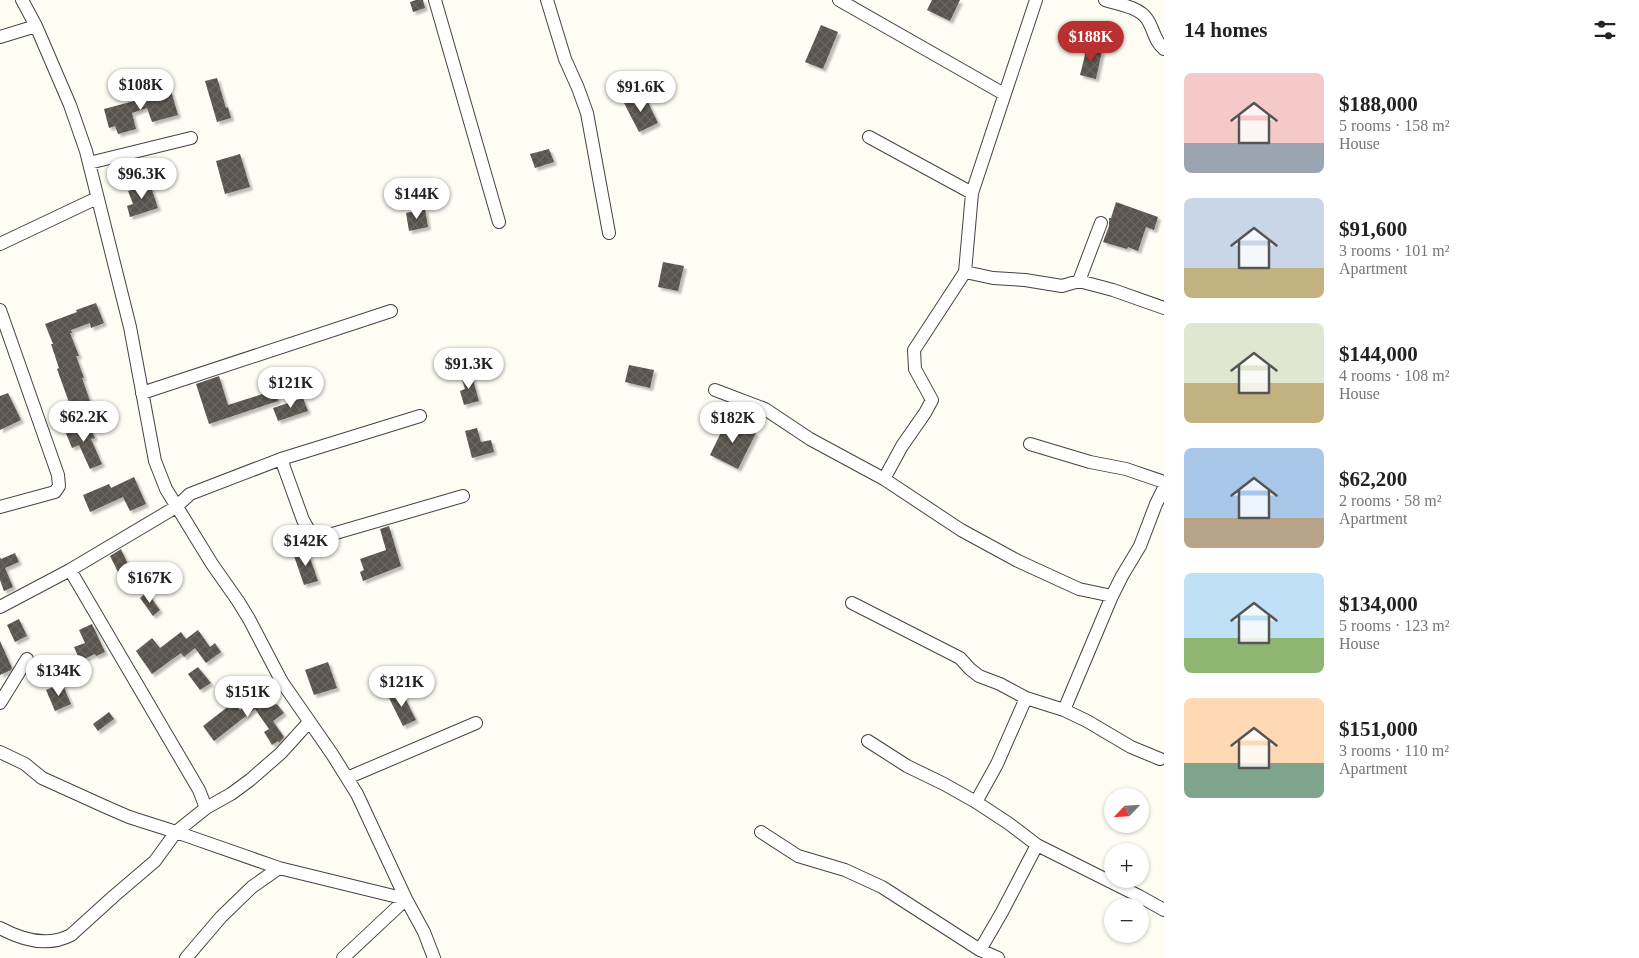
<!DOCTYPE html>
<html lang="en">
<head>
<meta charset="utf-8">
<style>
  :root { --surface:#fff; --page:#f6f6f6; --text:#222; --muted:#767676; --accent:#b83030 }
  body { margin:0; font-family:"Times New Roman",serif; background:var(--page); color:var(--text); height:100vh; display:flex; flex-direction:column; font-size:19px; white-space:nowrap }
  * { box-sizing:border-box; margin:0 }
  p { font-size:16px; color:var(--muted) }
  .icon { flex:none; width:28px; height:28px; fill:none; stroke:currentColor; stroke-width:2; stroke-linecap:round; stroke-linejoin:round }
  .map { position:relative; flex:1; overflow:hidden }
  .sheet { display:flex; flex-direction:column; background:var(--surface); width:475px }
  .sheet>* { flex:none }
  .needle { width:32px; rotate:245deg }
  .controls { position:absolute; left:1104px; top:788px; display:grid; gap:10px }
  .controls a { display:grid; place-items:center; width:45px; height:45px; border-radius:50%; background:var(--surface); box-shadow:0 1px 4px #0004; font-size:25px }
  .price { position:absolute; translate:-50% -42px; padding:0 11px; border-radius:18px; background:#fff; color:#222; font-size:16px; line-height:32px; filter:drop-shadow(0 1px 2px #0008) }
  .price::after { content:''; position:absolute; left:50%; top:30px; width:15px; height:11px; margin-left:-8px; background:inherit; clip-path:polygon(0 0,100% 0,50% 100%) }
  .price.on { background:var(--accent); color:#fff }
  ul { padding:0; list-style:none }
  li { display:flex; align-items:center; gap:15px; height:125px; padding:0 20px }
  li span { display:grid; place-items:center; flex:none; width:140px; height:100px; border-radius:8px; color:#555 }
  li>.icon { margin-inline-start:auto }
  span .icon { width:60px; height:60px; fill:#fffc; stroke-width:1 }
  li b { font-size:21px }
  h2 { display:flex; justify-content:space-between; align-items:center; height:60px; padding:0 20px; font-size:21px }
  main { display:flex; flex:1; min-height:0 }
  .map>svg:first-child { display:block }
  .building { fill:url(#building-cross-hatch); filter:url(#shadow) }
  .lines { fill:none; stroke-linecap:round; stroke-linejoin:round }
  .minor-casing { stroke:#434343; stroke-width:14 }
  .minor { stroke:#fff; stroke-width:12 }
</style>
</head>
<body>
<main>
<div class="map">
<svg width="1164" height="958" viewBox="0 0 1164 958">
  <defs>
    <pattern id="building-cross-hatch" width="8" height="8" patternUnits="userSpaceOnUse" patternTransform="scale(1.25)"><rect width="8" height="8" fill="#58524d"/><path d="M0 0l8 8M0 8l8-8" fill="none" stroke="#6b6662"/></pattern>
    <filter id="shadow"><feDropShadow dx="3" dy="3" stdDeviation="1" flood-color="#0004"/></filter>
  </defs>
  <rect width="100%" height="100%" fill="#fefdf4"/>
  <path class="building" d="M416 0H423L425 8 413 12 410 2Z
    M932 0H960L950 21 927 10Z
    M821 25 838 32 823 69 805 62Z
    M1087 47 1102 51 1096 79 1080 75Z
    M217 78 226 108 228 107 231 118 217 122 205 81Z
    M171 91 178 115 152 122 147 108 132 113 136 129 118 134 115 126 109 128 104 109Z
    M644 94 658 123 639 132 624 103Z
    M549 149 554 162 535 168 530 154Z
    M240 154 250 187 225 194 216 161Z
    M144 182 145 186 150 184 158 208 130 217 127 206 133 204 128 191 135 189 133 185Z
    M1116 202 1158 217 1154 230 1146 227 1138 251 1128 247 1127 249 1103 242 1109 226V218H1111Z
    M425 209 428 227 409 231 406 213Z
    M663 262 684 266 678 291 658 287Z
    M96 303 104 323 91 328 90 323 71 330 72 333H70L79 356H76L84 378H82L90 401 71 408 57 369 59 368 51 344H53L45 324 77 312 76 310Z
    M629 365 654 370 650 388 625 382Z
    M471 373 479 401 464 405 460 391 465 389 461 376Z
    M219 376 228 405 275 390 278 401 209 424 196 384Z
    M8 393 21 420 0 430V396Z
    M303 398 308 411 278 421 273 408Z
    M728 418 756 433 738 469 710 455Z
    M87 421 95 438 91 439 102 464 90 469 79 445 72 448 65 431Z
    M477 428 481 442 491 440 494 452 472 458 465 431Z
    M134 477 146 504 130 511 123 497 90 512 83 495 109 484 111 488Z
    M389 526 401 566 363 581 360 572 364 570 360 559 386 550 380 529Z
    M121 549 130 569 119 574 110 556Z
    M307 549 318 581 304 585 293 553Z
    M15 553 19 562 5 568 13 587 4 591 0 580V557L1 559Z
    M147 592 160 610 153 616 140 598Z
    M19 619 27 636 15 642 7 625Z
    M92 624 105 652 96 656 95 654 80 661 74 647 85 643 79 630Z
    M198 630 210 647 215 643 221 652 206 663 195 648 184 657 181 653 152 674 136 651 152 638 160 648 181 632 186 639Z
    M0 641 12 668 11 670 0 675Z
    M328 662 337 688 314 695 305 670Z
    M198 667 211 683 200 690 188 674Z
    M62 683 71 704 55 711 46 690Z
    M401 690 416 720 403 726 388 696Z
    M266 691 276 705 277 704 284 713 273 721 284 737 279 743 278 741 272 745 264 732 269 729 255 709 214 741 203 726 234 702 240 710Z
    M109 712 114 719 98 731 93 724Z"/>
  <g class="lines">
    <g class="minor-casing">
      <path id="minor" d="M22 0 36 26 70 105 86 151 130 327 155 461 166 489 212 564 238 601 249 619 282 682 332 754 357 794 406 899 424 932 434 958
        M435 0 499 222
        M547 0 565 59 578 88 587 113 609 233
        M839 0 1004 94
        M1036 0 972 193 965 272 993 278 1025 280 1062 286 1079 281 1113 290 1164 308
        M1105 0C1118 4 1139 7 1147 19 1154 29 1154 41 1164 49
        M0 37 36 26
        M869 137 972 193
        M89 163 191 138
        M0 244 97 198
        M1079 281 1101 223
        M0 310 58 475 59 486 55 492 0 507
        M715 390 765 409 810 439 884 479 961 530 1018 561 1079 589 1112 596
        M142 393 391 311
        M1030 444 1090 462 1126 469 1164 482
        M281 459 303 520 311 534 322 537 463 496
        M884 479 902 446 925 413 932 400 915 369 914 350 965 272
        M70 570 199 790 206 808
        M852 603 960 658 970 669 979 676 1000 684 1026 698 1064 710 1087 721 1131 747 1160 759
        M0 607 70 570 176 507 190 494 281 459 420 416
        M0 703 27 659
        M1064 710 1112 596 1122 576 1140 546 1156 504 1164 488
        M868 741 907 766 944 784 976 802 1008 823 1037 845 1002 912 980 950
        M0 752 25 764 42 778 106 807 129 817 176 832 206 808 231 794 250 780 281 753 309 722
        M347 778 476 723
        M976 802 997 764 1026 698
        M761 832 798 856 845 870 882 887 980 950 998 958
        M1037 845 1139 896 1164 910
        M0 928C22 940 48 947 71 935L114 896 155 861 176 832 279 868
        M186 958 221 917 252 887 279 868 406 899 343 958"/>
    </g>
    <use href="#minor" class="minor"/>
  </g>
</svg>
<div class="controls">
<a><svg class="needle" viewBox="-14 -14 28 28"><path d="M0-13l5 13h-10z" fill="#e53935"/><path d="M0 13l5-13h-10z" fill="#767676"/></svg></a>
<a>+</a>
<a>−</a>
</div>
<b class="price on" style="left:1091px;top:63px">$188K</b>
<b class="price" style="left:141px;top:111px">$108K</b>
<b class="price" style="left:641px;top:113px">$91.6K</b>
<b class="price" style="left:142px;top:200px">$96.3K</b>
<b class="price" style="left:417px;top:220px">$144K</b>
<b class="price" style="left:469px;top:390px">$91.3K</b>
<b class="price" style="left:291px;top:409px">$121K</b>
<b class="price" style="left:84px;top:443px">$62.2K</b>
<b class="price" style="left:733px;top:444px">$182K</b>
<b class="price" style="left:306px;top:567px">$142K</b>
<b class="price" style="left:150px;top:604px">$167K</b>
<b class="price" style="left:59px;top:697px">$134K</b>
<b class="price" style="left:402px;top:708px">$121K</b>
<b class="price" style="left:248px;top:718px">$151K</b>
</div>
<section class="sheet">
<h2>14 homes<svg class="icon" aria-label="filters" viewBox="0 0 24 24"><path d="M4 7h16M4 17h16"/><circle cx="9" cy="7" r="2"/><circle cx="15" cy="17" r="2"/></svg></h2>
<ul>
<li><span style="background:linear-gradient(#f6c9c9 70%,#9aa5b1 0)"><svg class="icon" aria-label="home" viewBox="0 0 24 24"><path d="M3 11l9-7 9 7M6 9v11h12V9"/></svg></span><div><b>$188,000</b><p>5 rooms · 158 m²</p><p>House</p></div></li>
<li><span style="background:linear-gradient(#c9d6e8 70%,#c2b280 0)"><svg class="icon" aria-label="home" viewBox="0 0 24 24"><path d="M3 11l9-7 9 7M6 9v11h12V9"/></svg></span><div><b>$91,600</b><p>3 rooms · 101 m²</p><p>Apartment</p></div></li>
<li><span style="background:linear-gradient(#dfe7d0 60%,#c2b280 0)"><svg class="icon" aria-label="home" viewBox="0 0 24 24"><path d="M3 11l9-7 9 7M6 9v11h12V9"/></svg></span><div><b>$144,000</b><p>4 rooms · 108 m²</p><p>House</p></div></li>
<li><span style="background:linear-gradient(#a9c7e8 70%,#b9a48a 0)"><svg class="icon" aria-label="home" viewBox="0 0 24 24"><path d="M3 11l9-7 9 7M6 9v11h12V9"/></svg></span><div><b>$62,200</b><p>2 rooms · 58 m²</p><p>Apartment</p></div></li>
<li><span style="background:linear-gradient(#bfe0f5 65%,#8fb573 0)"><svg class="icon" aria-label="home" viewBox="0 0 24 24"><path d="M3 11l9-7 9 7M6 9v11h12V9"/></svg></span><div><b>$134,000</b><p>5 rooms · 123 m²</p><p>House</p></div></li>
<li><span style="background:linear-gradient(#ffd9b3 65%,#7fa58c 0)"><svg class="icon" aria-label="home" viewBox="0 0 24 24"><path d="M3 11l9-7 9 7M6 9v11h12V9"/></svg></span><div><b>$151,000</b><p>3 rooms · 110 m²</p><p>Apartment</p></div></li>
</ul>
</section>
</main>
</body>
</html>
